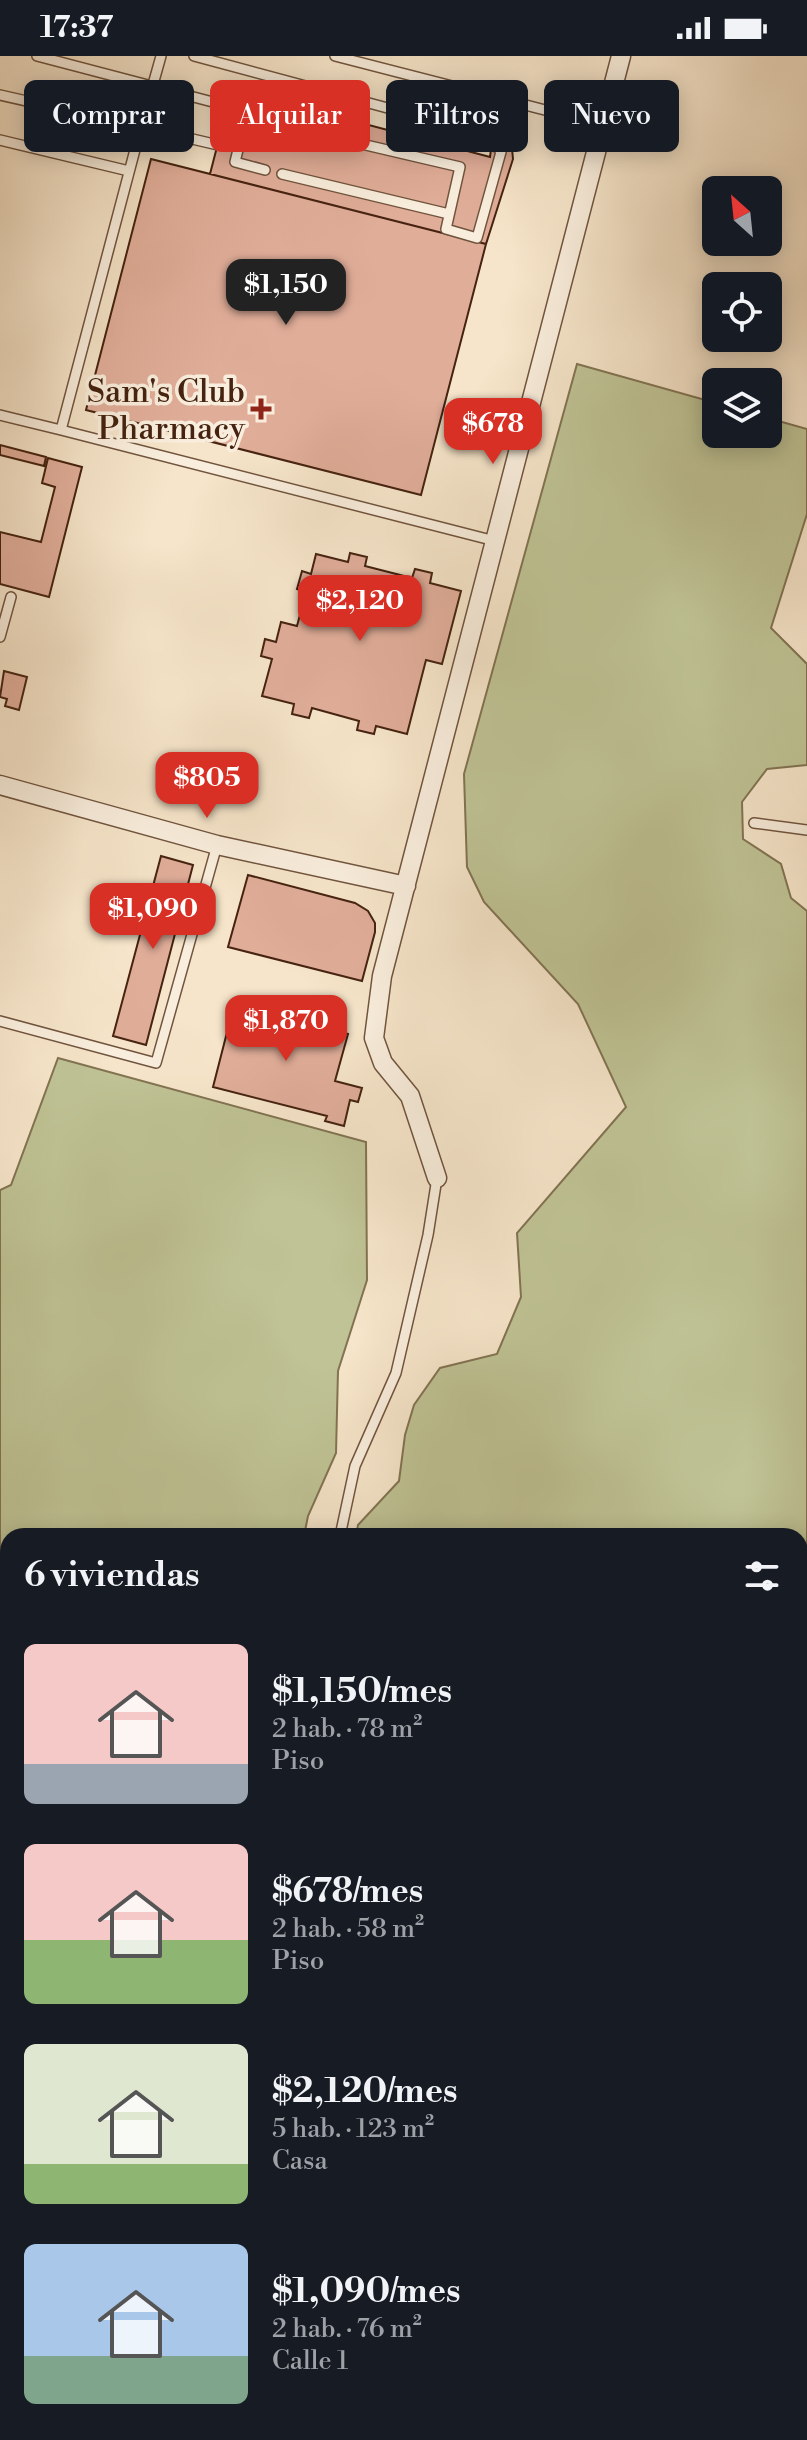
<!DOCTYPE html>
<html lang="es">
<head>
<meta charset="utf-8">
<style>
  :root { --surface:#171b24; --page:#242831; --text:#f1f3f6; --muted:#9ea1a6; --accent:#d93025 }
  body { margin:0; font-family:"Libre Bodoni",serif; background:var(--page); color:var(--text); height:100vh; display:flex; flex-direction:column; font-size:30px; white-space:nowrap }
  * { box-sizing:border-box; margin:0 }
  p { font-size:26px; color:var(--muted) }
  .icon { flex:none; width:44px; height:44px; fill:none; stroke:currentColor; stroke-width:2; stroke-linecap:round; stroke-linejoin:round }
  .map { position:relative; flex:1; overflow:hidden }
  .panel { position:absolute; left:0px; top:1472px; width:808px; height:912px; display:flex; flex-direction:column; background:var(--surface); border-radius:24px 24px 0 0; box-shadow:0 4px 20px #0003 }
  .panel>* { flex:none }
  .guide { position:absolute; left:24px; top:24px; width:760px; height:72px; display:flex; gap:16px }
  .needle { width:52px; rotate:333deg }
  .tools { position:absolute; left:702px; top:120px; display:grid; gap:16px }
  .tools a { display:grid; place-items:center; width:80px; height:80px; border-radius:12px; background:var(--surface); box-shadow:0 4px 20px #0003; font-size:40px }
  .price { position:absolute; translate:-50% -68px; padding:0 18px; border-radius:16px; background:var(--accent); color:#fff; font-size:26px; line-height:52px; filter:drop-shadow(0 2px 4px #0008) }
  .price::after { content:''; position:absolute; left:50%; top:48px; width:24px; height:18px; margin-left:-12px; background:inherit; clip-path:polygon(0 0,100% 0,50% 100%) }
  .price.on { background:#222; color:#fff }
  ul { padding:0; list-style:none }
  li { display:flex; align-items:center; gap:24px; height:200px; padding:0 24px }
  li span { display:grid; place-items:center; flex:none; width:224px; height:160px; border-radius:12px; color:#555 }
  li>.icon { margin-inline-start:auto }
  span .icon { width:96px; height:96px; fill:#fffc; stroke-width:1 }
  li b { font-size:34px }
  h2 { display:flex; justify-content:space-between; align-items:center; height:96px; padding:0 24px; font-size:34px }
  .chip { padding:0 28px; border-radius:12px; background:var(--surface); box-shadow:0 4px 20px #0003; font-size:28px; line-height:72px }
  .chip.on { background:var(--accent); color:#fff }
  .status { display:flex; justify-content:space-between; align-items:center; height:56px; padding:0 40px; background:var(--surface); direction:ltr }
  .status svg { height:22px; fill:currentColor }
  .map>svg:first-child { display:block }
  .green { fill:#bfc395; stroke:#827352; stroke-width:2 }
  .building { fill:#e0ad99; stroke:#452310; stroke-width:2 }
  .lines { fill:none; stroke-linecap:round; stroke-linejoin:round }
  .service-casing { stroke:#71543e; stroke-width:12 }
  .minor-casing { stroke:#71543e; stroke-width:21 }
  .service { stroke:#f9eedd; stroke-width:9 }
  .minor { stroke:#f9eedd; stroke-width:18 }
  .poi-dot { fill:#8f2418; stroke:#f9eedd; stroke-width:3 }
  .labels { text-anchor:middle; stroke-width:7; stroke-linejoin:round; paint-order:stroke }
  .poi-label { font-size:32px; fill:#452310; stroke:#f9eedd; text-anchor:end }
</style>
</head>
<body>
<div class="status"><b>17:37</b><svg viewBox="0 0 49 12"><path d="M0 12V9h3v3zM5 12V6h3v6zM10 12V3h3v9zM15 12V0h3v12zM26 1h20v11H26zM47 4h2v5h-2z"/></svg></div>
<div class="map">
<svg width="807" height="2384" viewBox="0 0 807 2384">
  <rect width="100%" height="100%" fill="#f6e5ca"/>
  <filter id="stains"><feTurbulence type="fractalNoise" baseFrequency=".0025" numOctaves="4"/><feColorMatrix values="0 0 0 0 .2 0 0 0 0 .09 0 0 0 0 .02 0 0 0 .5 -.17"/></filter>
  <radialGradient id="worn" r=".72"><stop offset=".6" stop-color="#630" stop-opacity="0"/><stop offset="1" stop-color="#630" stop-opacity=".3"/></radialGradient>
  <path class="green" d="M577 308 716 347V378H768V362L807 373V458L771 572 807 608V709L767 713 742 746 743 783 781 808 791 842 807 855V2384H297L295 2376H800V1480H356L358 1469 399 1425 405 1379 414 1349 440 1312 497 1298 521 1241 517 1177 626 1051 578 948 484 846 467 811 464 718Z
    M58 1002 366 1086 367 1224 338 1315 336 1397 308 1460 304 1480H8V2376H124L129 2384H0V1134L11 1129Z"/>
  <path class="building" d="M232 33 490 101 491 93 487 89 469 84 472 65 492 69 503 75 511 82 513 103 486 188 210 118Z
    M151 103 486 188 421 439 86 354Z
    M0 389 46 401 44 410 0 399Z
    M48 402 82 411 49 541 0 528V476L41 486 55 431 42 427Z
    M350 497 367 501 365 510 412 522 415 513 432 517 430 527 461 535 442 608 426 604 407 678 376 670 374 678 357 674 359 665 312 652 309 662 292 658 294 648 262 640 272 603 261 600 265 583 276 586 281 566 297 570 306 536 297 533 302 515 311 518 316 498 348 506Z
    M4 615 27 621 19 654 5 650 7 643 0 641Z
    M161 800 193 809 146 989 113 980Z
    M248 819 355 847 368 855 375 867V876L362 925 228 891Z
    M268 947 285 951 283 962 314 969 315 964 333 968 331 973 348 978 335 1025 362 1032 358 1046 350 1044 344 1070 325 1065 327 1060 213 1031 234 949 266 957Z"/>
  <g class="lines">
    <g class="service-casing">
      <path id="service" d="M37 0 228 50
        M161 0 141 71 218 89
        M194 0 488 79 501 96 477 182 446 173 460 111 246 61 235 106 265 114
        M335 0 576 62
        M0 39 141 71 61 374 0 359
        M0 84 129 115
        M282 118 449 158
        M61 374 495 485
        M0 581 11 541
        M754 767 807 774
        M0 965 156 1007 217 789
        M340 1480 355 1410 396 1317 428 1179 437 1122
        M166 2376 170 2384"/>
    </g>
    <g class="minor-casing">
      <path id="minor" d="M0 729 217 789 406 830
        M437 1122 410 1040 383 1007 374 982 382 920 621 0"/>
    </g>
    <use href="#service" class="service"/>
    <use href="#minor" class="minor"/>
  </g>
  <path class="poi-dot" d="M257 341h8v8h8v8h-8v8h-8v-8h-8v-8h8z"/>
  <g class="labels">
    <g class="poi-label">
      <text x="245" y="346">Sam's Club<tspan x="245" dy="37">Pharmacy</tspan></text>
    </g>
  </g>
  <rect width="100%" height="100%" filter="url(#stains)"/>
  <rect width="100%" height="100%" fill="url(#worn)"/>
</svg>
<div class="tools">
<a><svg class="needle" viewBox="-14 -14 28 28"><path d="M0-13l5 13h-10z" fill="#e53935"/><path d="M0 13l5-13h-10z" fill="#9ea1a6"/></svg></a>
<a><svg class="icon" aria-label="locate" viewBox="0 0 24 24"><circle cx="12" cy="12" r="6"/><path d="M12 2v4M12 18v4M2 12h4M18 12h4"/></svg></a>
<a><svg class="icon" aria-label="layers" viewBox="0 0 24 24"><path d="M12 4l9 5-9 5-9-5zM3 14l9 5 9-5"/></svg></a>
</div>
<b class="price on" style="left:286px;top:271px">$1,150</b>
<b class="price" style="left:493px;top:410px">$678</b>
<b class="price" style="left:360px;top:587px">$2,120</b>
<b class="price" style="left:207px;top:764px">$805</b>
<b class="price" style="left:153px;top:895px">$1,090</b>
<b class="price" style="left:286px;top:1007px">$1,870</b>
<div class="guide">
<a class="chip">Comprar</a>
<a class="chip on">Alquilar</a>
<a class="chip">Filtros</a>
<a class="chip">Nuevo</a>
</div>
<section class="panel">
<h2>6 viviendas<svg class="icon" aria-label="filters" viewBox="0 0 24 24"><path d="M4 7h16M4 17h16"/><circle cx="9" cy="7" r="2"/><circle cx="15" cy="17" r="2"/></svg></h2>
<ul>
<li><span style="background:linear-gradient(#f6c9c9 75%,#9aa5b1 0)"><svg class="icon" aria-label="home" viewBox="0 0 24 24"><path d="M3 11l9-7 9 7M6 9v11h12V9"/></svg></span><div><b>$1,150/mes</b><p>2 hab. · 78 m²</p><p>Piso</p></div></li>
<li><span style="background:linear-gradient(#f6c9c9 60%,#8fb573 0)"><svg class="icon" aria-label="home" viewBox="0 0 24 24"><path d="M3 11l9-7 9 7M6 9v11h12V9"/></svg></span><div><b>$678/mes</b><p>2 hab. · 58 m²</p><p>Piso</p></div></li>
<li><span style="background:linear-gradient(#dfe7d0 75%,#8fb573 0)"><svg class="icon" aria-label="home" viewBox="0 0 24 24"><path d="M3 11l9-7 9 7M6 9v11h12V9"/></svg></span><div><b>$2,120/mes</b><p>5 hab. · 123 m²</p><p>Casa</p></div></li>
<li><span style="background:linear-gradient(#a9c7e8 70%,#7fa58c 0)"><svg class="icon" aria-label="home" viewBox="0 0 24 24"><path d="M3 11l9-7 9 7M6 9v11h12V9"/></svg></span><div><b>$1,090/mes</b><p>2 hab. · 76 m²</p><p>Calle 1</p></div></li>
</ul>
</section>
</div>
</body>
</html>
